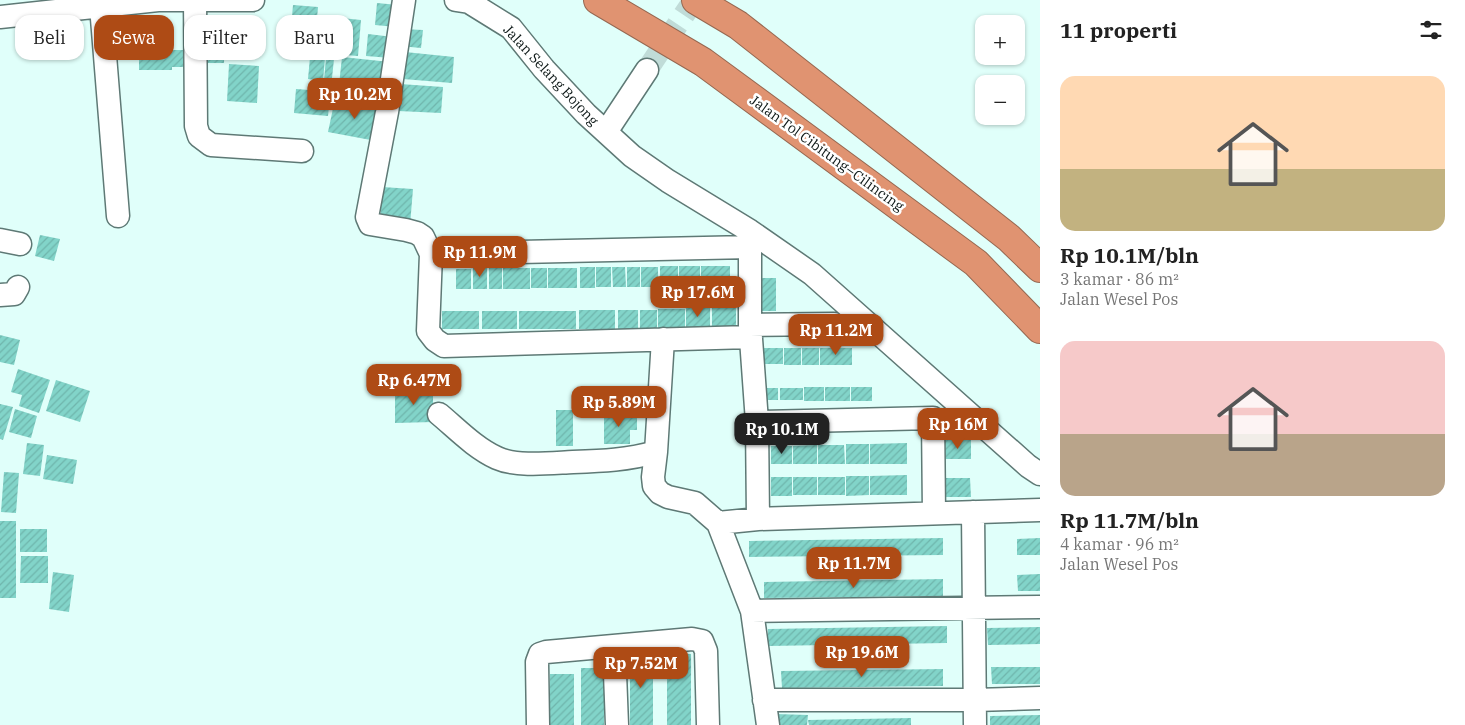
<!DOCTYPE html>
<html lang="id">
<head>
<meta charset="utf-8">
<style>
  :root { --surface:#fff; --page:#f2f2f2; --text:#222; --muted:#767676; --accent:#ae4b15 }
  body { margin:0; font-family:"IBM Plex Serif",serif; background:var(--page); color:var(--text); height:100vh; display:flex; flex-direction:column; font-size:19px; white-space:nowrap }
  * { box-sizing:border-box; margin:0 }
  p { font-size:16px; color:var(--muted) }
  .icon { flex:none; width:28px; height:28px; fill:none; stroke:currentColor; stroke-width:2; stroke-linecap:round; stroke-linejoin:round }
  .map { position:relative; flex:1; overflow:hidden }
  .sheet { display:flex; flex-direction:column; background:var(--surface); width:425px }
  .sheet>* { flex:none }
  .banner { position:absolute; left:15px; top:15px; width:475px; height:45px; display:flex; gap:10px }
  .buttons { position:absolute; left:975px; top:15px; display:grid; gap:10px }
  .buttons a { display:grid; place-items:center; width:50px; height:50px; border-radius:10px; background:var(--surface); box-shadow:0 1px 4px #0004; font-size:25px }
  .price { position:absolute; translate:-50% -42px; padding:0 11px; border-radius:10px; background:var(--accent); color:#fff; font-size:16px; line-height:32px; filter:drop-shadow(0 1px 2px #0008) }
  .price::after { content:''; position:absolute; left:50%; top:30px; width:15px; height:11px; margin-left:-8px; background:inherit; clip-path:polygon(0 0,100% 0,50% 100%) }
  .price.active { background:#222; color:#fff }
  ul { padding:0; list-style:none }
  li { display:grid; align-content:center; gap:10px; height:265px; padding:0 20px }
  li span { display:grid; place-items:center; height:155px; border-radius:15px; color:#555 }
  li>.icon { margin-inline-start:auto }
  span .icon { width:90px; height:90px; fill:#fffc; stroke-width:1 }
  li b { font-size:21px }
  h2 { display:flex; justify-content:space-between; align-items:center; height:60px; padding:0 20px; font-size:21px }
  .pill { padding:0 18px; border-radius:15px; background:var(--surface); box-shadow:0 1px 4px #0004; font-size:18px; line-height:45px }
  .pill.active { background:var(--accent); color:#fff }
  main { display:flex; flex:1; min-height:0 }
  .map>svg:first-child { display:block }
  .building { fill:url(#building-hatch) }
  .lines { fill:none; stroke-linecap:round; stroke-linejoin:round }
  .street-tunnel { stroke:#c0dcd8; stroke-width:22; stroke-dasharray:22 11; stroke-linecap:butt }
  .street-casing { stroke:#5e7975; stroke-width:25 }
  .highway-casing { stroke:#966851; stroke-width:30 }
  .street { stroke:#fff; stroke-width:22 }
  .highway { stroke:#e09371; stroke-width:28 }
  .labels { text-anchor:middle; stroke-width:5; stroke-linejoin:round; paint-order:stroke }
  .street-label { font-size:14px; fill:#0c1716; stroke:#fff }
</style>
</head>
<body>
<main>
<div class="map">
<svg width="1040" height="725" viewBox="0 0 1040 725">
  <defs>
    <pattern id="building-hatch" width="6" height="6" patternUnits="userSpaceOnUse" patternTransform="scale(1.25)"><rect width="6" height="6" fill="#82d4c9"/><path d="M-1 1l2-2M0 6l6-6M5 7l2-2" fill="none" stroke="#6fb5ac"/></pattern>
  </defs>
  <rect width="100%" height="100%" fill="#e0fffa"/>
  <path class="building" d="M377 3 398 5 396 27 375 25Z
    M293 5 318 7 316 30 291 28Z
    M331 17 361 20 358 56 319 53 321 30 330 31Z
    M199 21 225 22 224 63H199Z
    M402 29 423 30 421 48 400 46Z
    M139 32H172V50H188V67H172V70H139Z
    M291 32 307 34 305 56 289 54Z
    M368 34 393 37 391 58 366 56Z
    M405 52 454 57 452 83 403 79Z
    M310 57 325 58 323 81 308 79Z
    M342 57 390 62 387 89 339 85Z
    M326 58 334 59 328 116 294 113 296 89 323 91Z
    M229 64 259 66 257 103 227 101Z
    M400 84 443 87 441 113 398 111Z
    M335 99 382 107 376 141 328 132Z
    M382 187 413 189 410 225 380 223Z
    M40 235 60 239 54 261 35 256Z
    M660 266H678V287H660Z
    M679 266H700V287H679Z
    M701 266H730V287H701Z
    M580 267H595V288H580Z
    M596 267H611V287H596Z
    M612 267H625L626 287H613Z
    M627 267H640V287H627Z
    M641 267H658V287H641Z
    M473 268H487V289H473Z
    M489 268H502V289H489Z
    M503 268H530V289H503Z
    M531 268H547V288H531Z
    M548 268H577V288H548Z
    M456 269H471V289H456Z
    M759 278H776V311H759Z
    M712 297H736V330H712Z
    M686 308H710V328H686Z
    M658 309H685V328H658Z
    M579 310H615V329H579Z
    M618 310H638V329H618Z
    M640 310H657V329H640Z
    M442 311H479V329H442Z
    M482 311H517V329H482Z
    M519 311H576V329H519Z
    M0 335 20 340 14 365 0 362Z
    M764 348H783V364H764Z
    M784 348H801V365H784Z
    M802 348H819V365H802Z
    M820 348H852V365H820Z
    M18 369 50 380 39 413 19 406 22 395 11 392Z
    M56 380 90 391 80 422 46 411Z
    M804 387H824V401H804Z
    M825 387H850V401H825Z
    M851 387H872V401H851Z
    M433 388V422L395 423V389Z
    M765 388H778V400H765Z
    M780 388H803V400H780Z
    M0 404 13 407 3 440 0 439Z
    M15 409 37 416 31 438 9 432Z
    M556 410H573V446H556Z
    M604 414H637V430H630V444H604Z
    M945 440H971V459H945Z
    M27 443 44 445 40 476 23 474Z
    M907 443V464H870V444Z
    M846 444H869V464H846Z
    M817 445V464H793V446Z
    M818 445H844L845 464H818Z
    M771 446H792V464H771Z
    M47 455 77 460 73 484 43 479Z
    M4 472 19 473 16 513 1 512Z
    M907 475V495H870V476Z
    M846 476H869V495L846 496Z
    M771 477H792V496H771Z
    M793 477H817V495H793Z
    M818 477H845V495H818Z
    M945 478H970L971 497H945Z
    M0 521H16V598H0Z
    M20 529H47V552H20Z
    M943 538V555L749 557V541Z
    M1040 538V555H1017V539Z
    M21 556H48V583H20Z
    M53 572 74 575 69 612 49 609Z
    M1040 574V591H1018L1017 575Z
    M943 579V596L764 598V582Z
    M947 626V643L768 646V629Z
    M1040 627V644L988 645 987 628Z
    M630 653H653V725H630Z
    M667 654H691V725H667Z
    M991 667H1040V684H992Z
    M581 668H604V725H581Z
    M943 669V686L782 688 781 671Z
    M550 674H574V725H550Z
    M775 714 808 715 807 725H775Z
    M1040 715V725H990V716Z
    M911 718V725H809L808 720Z"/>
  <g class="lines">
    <path class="street-tunnel" d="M647 70 694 0"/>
    <g class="street-casing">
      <path id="street" d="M195 0 196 126 199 136 211 145 302 151
        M404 0 387 112 367 217 370 224 406 230 417 233 423 237 431 254 428 331 435 340 444 346 750 337
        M456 0 469 2 511 28 544 69 586 114 632 156 668 181 750 231 812 274 1028 466 1040 474
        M101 6 118 216
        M0 17 158 0H253
        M606 132 647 70
        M750 232V325L757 422 758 519
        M0 240 20 244
        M431 254 750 247
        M0 295 14 294 18 287
        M750 325 834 324
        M663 339 656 452 653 477 654 486 660 493 668 497 695 503 718 523 752 611 768 725
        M439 414C457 429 475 448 497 458 517 467 551 463 573 462 603 461 627 460 656 452
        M757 422 933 418 934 513
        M973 512 975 725
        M718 523 758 519 1040 510
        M752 611 1040 607
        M614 647 617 725
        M764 700H975L1040 698
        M538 725 537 662 540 654 546 652 692 639 702 641 706 651 708 725"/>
    </g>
    <g class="highway-casing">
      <path id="highway" d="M598 0 703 62 976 263 1040 329
        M696 0 738 25 1009 238 1040 268"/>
    </g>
    <use href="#street" class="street"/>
    <use href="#highway" class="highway"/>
  </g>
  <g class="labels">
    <g class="street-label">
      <text transform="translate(551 75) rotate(47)" y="5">Jalan Selang Bojong</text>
      <text transform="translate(827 153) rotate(36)" y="5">Jalan Tol Cibitung–Cilincing</text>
    </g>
  </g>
</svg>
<div class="buttons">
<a>+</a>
<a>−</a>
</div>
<b class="price" style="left:355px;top:120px">Rp 10.2M</b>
<b class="price" style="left:480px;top:278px">Rp 11.9M</b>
<b class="price" style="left:698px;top:318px">Rp 17.6M</b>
<b class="price" style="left:836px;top:356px">Rp 11.2M</b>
<b class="price" style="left:414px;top:406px">Rp 6.47M</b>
<b class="price" style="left:619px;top:428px">Rp 5.89M</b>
<b class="price" style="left:958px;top:450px">Rp 16M</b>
<b class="price active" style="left:782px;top:455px">Rp 10.1M</b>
<b class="price" style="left:854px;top:589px">Rp 11.7M</b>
<b class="price" style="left:862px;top:678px">Rp 19.6M</b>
<b class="price" style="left:641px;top:689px">Rp 7.52M</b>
<div class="banner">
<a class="pill">Beli</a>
<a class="pill active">Sewa</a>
<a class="pill">Filter</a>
<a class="pill">Baru</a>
</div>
</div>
<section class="sheet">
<h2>11 properti<svg class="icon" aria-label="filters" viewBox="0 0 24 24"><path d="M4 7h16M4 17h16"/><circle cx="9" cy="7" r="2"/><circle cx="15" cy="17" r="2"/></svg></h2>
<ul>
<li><span style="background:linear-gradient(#ffd9b3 60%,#c2b280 0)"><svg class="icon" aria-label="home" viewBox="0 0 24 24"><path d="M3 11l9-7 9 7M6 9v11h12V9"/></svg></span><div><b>Rp 10.1M/bln</b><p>3 kamar · 86 m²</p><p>Jalan Wesel Pos</p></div></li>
<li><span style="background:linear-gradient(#f6c9c9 60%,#b9a48a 0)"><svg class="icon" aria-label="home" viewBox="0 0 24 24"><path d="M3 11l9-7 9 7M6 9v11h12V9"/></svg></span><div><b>Rp 11.7M/bln</b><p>4 kamar · 96 m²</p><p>Jalan Wesel Pos</p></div></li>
</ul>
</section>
</main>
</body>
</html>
